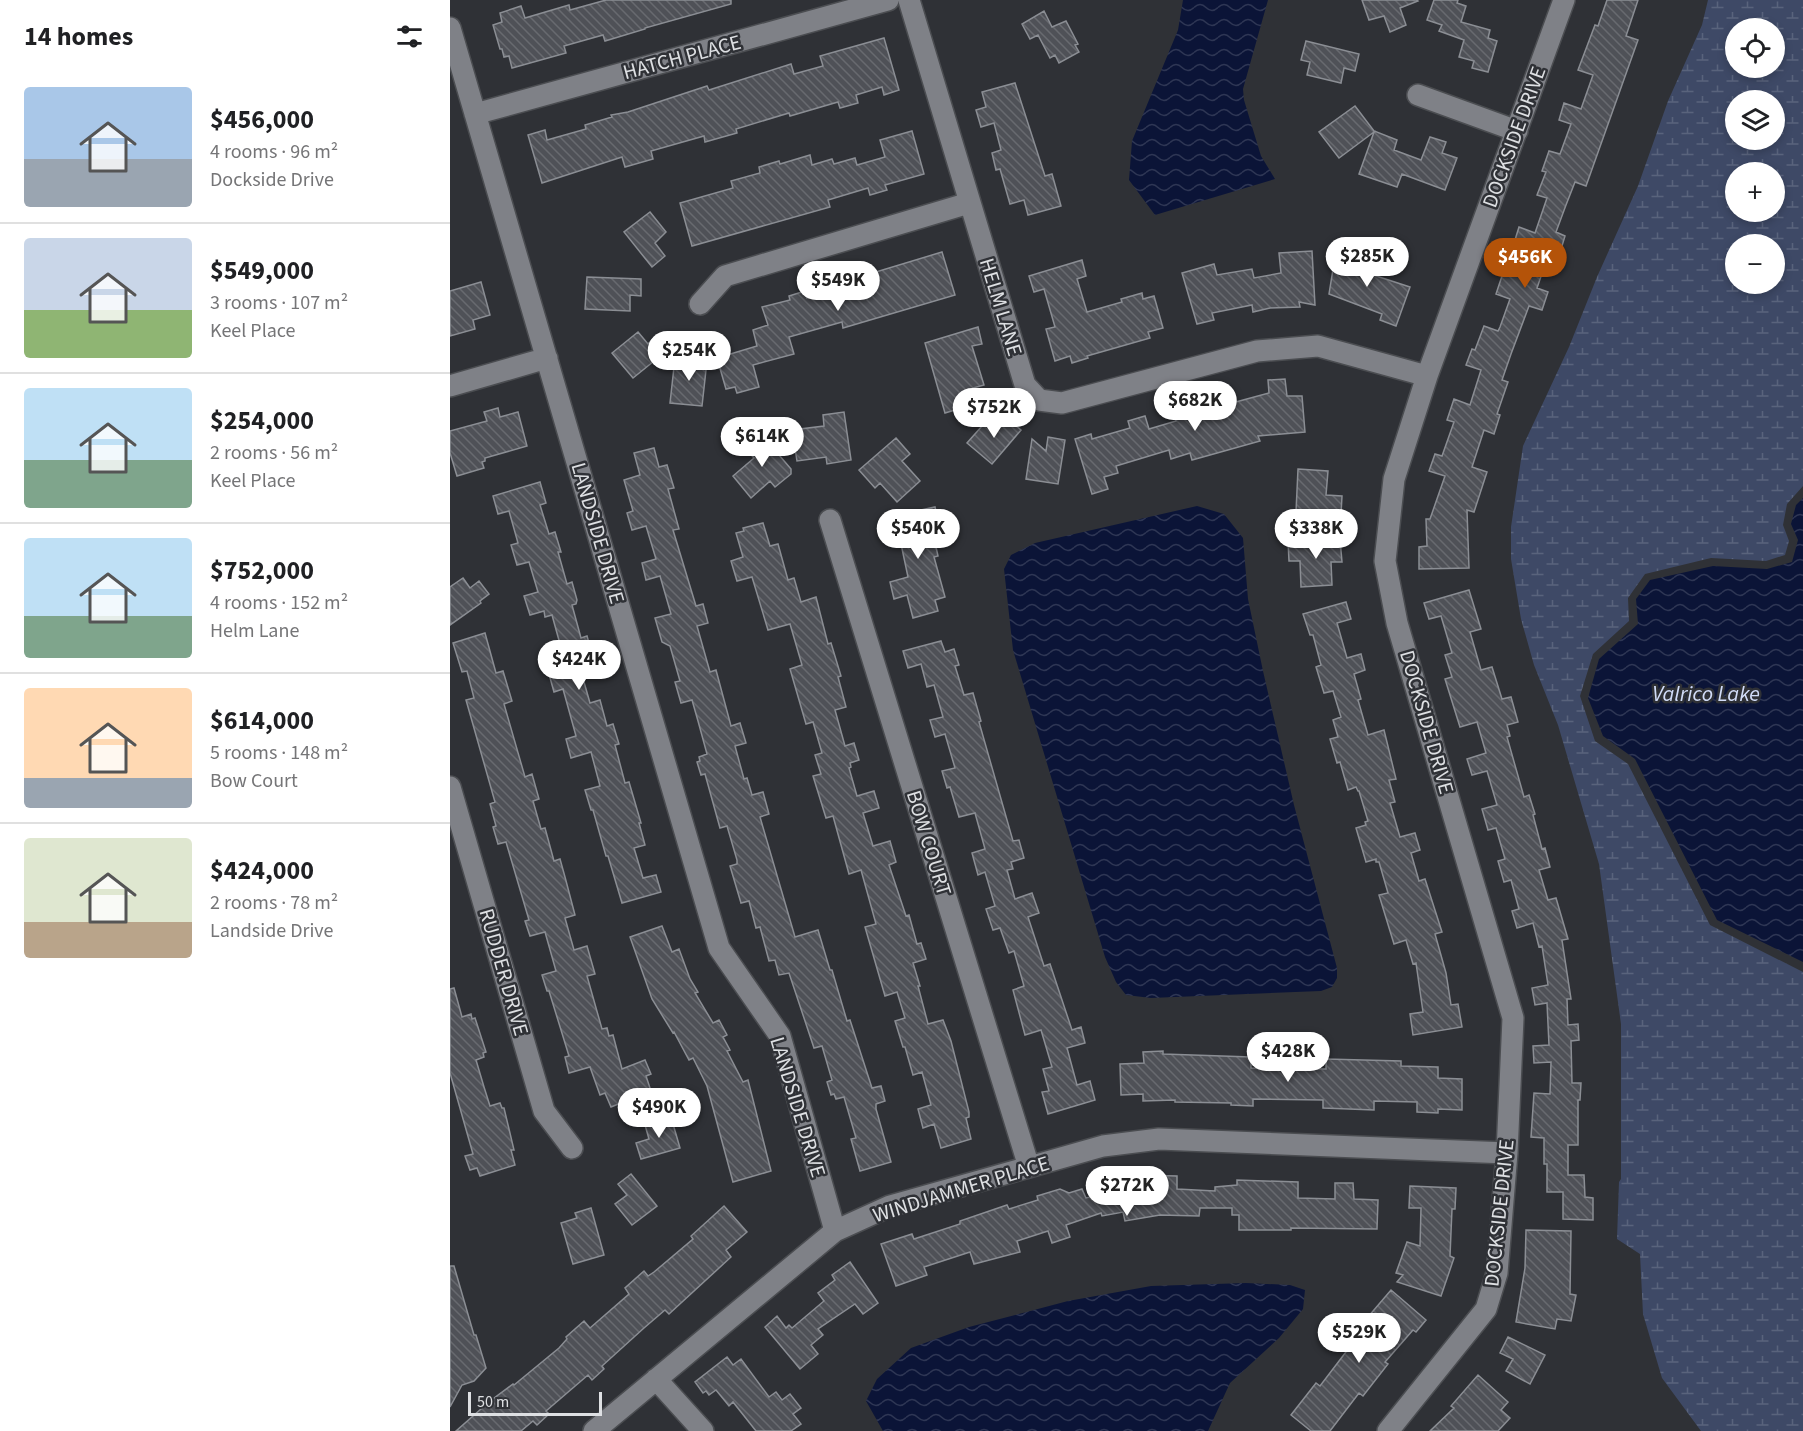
<!DOCTYPE html>
<html lang="en">
<head>
<meta charset="utf-8">
<style>
  :root { --surface:#fff; --page:#f2f2f2; --text:#202124; --muted:#757577; --line:#e0e0e0; --accent:#b45309 }
  body { margin:0; font-family:"Source Sans 3",sans-serif; background:var(--page); color:var(--text); height:100vh; display:flex; flex-direction:column; font-size:22px; white-space:nowrap }
  * { box-sizing:border-box; margin:0 }
  p { font-size:20px; color:var(--muted) }
  .icon { flex:none; width:33px; height:33px; fill:none; stroke:currentColor; stroke-width:2; stroke-linecap:round; stroke-linejoin:round }
  .map { position:relative; flex:1; overflow:hidden }
  .side { display:flex; flex-direction:column; background:var(--surface); width:450px }
  .side>* { flex:none }
  .controls { position:absolute; left:1275px; top:18px; display:grid; gap:12px }
  .controls a { display:grid; place-items:center; width:60px; height:60px; border-radius:50%; background:var(--surface); box-shadow:0 3px 9px #0003; font-size:30px }
  .scale { position:absolute; left:18px; bottom:15px; width:134px; box-sizing:border-box; padding-left:6px; border:3px solid #dee0e3; border-top:0; font-size:16px; line-height:21px; white-space:nowrap; color:#dee0e3; -webkit-text-stroke:4px #2f3136; paint-order:stroke }
  .price { position:absolute; translate:-50% -51px; padding:0 14px; border-radius:21px; background:#fff; color:#222; font-size:20px; line-height:39px; filter:drop-shadow(0 2px 3px #0008) }
  .price::after { content:''; position:absolute; left:50%; top:36px; width:18px; height:14px; margin-left:-9px; background:inherit; clip-path:polygon(0 0,100% 0,50% 100%) }
  .price.on { background:var(--accent); color:#fff }
  ul { padding:0; list-style:none }
  li { display:flex; align-items:center; gap:18px; height:150px; padding:0 24px }
  li+li { border-top:2px solid var(--line) }
  li span { display:grid; place-items:center; flex:none; width:168px; height:120px; border-radius:6px; color:#555 }
  li>.icon { margin-inline-start:auto }
  span .icon { width:72px; height:72px; fill:#fffc; stroke-width:1 }
  li b { font-size:26px }
  h2 { display:flex; justify-content:space-between; align-items:center; height:72px; padding:0 24px; font-size:26px }
  main { display:flex; flex:1; min-height:0 }
  .map>svg:first-child { display:block }
  .wetland { fill:url(#wetland-marsh); fill-rule:evenodd }
  .water { fill:url(#water-waves) }
  .building { fill:url(#building-back-hatch); stroke:#8b8e94; stroke-width:1.5 }
  .lines { fill:none; stroke-linecap:round; stroke-linejoin:round }
  .minor-casing { stroke:#4b4d51; stroke-width:24 }
  .minor { stroke:#7f8187; stroke-width:21 }
  .labels { text-anchor:middle; stroke-width:5; stroke-linejoin:round; paint-order:stroke }
  .street-label { font-size:21px; fill:#dee0e3; stroke:#2f3136 }
  .water-label { font-size:22px; font-style:italic; fill:#d1dcf8; stroke:#2f3136 }
</style>
</head>
<body>
<main>
<section class="side">
<h2>14 homes<svg class="icon" aria-label="filters" viewBox="0 0 24 24"><path d="M4 7h16M4 17h16"/><circle cx="9" cy="7" r="2"/><circle cx="15" cy="17" r="2"/></svg></h2>
<ul>
<li><span style="background:linear-gradient(#a9c7e8 60%,#9aa5b1 0)"><svg class="icon" aria-label="home" viewBox="0 0 24 24"><path d="M3 11l9-7 9 7M6 9v11h12V9"/></svg></span><div><b>$456,000</b><p>4 rooms · 96 m²</p><p>Dockside Drive</p></div></li>
<li><span style="background:linear-gradient(#c9d6e8 60%,#8fb573 0)"><svg class="icon" aria-label="home" viewBox="0 0 24 24"><path d="M3 11l9-7 9 7M6 9v11h12V9"/></svg></span><div><b>$549,000</b><p>3 rooms · 107 m²</p><p>Keel Place</p></div></li>
<li><span style="background:linear-gradient(#bfe0f5 60%,#7fa58c 0)"><svg class="icon" aria-label="home" viewBox="0 0 24 24"><path d="M3 11l9-7 9 7M6 9v11h12V9"/></svg></span><div><b>$254,000</b><p>2 rooms · 56 m²</p><p>Keel Place</p></div></li>
<li><span style="background:linear-gradient(#bfe0f5 65%,#7fa58c 0)"><svg class="icon" aria-label="home" viewBox="0 0 24 24"><path d="M3 11l9-7 9 7M6 9v11h12V9"/></svg></span><div><b>$752,000</b><p>4 rooms · 152 m²</p><p>Helm Lane</p></div></li>
<li><span style="background:linear-gradient(#ffd9b3 75%,#9aa5b1 0)"><svg class="icon" aria-label="home" viewBox="0 0 24 24"><path d="M3 11l9-7 9 7M6 9v11h12V9"/></svg></span><div><b>$614,000</b><p>5 rooms · 148 m²</p><p>Bow Court</p></div></li>
<li><span style="background:linear-gradient(#dfe7d0 70%,#b9a48a 0)"><svg class="icon" aria-label="home" viewBox="0 0 24 24"><path d="M3 11l9-7 9 7M6 9v11h12V9"/></svg></span><div><b>$424,000</b><p>2 rooms · 78 m²</p><p>Landside Drive</p></div></li>
</ul>
</section>
<div class="map">
<svg width="1353" height="1431" viewBox="0 0 1353 1431">
  <defs>
    <pattern id="wetland-marsh" width="20" height="14" patternUnits="userSpaceOnUse" patternTransform="scale(1.5)"><rect width="20" height="14" fill="#3e4966"/><path d="M1 5h8M5 5V1M11 12h8M15 12V8" fill="none" stroke="#59637c"/></pattern>
    <pattern id="water-waves" width="16" height="10" patternUnits="userSpaceOnUse" patternTransform="scale(1.5)"><rect width="16" height="10" fill="#0b1437"/><path d="M0 5q4-4 8 0t8 0" fill="none" stroke="#2e3654"/></pattern>
    <pattern id="building-back-hatch" width="6" height="6" patternUnits="userSpaceOnUse" patternTransform="scale(1.5)"><rect width="6" height="6" fill="#4f5157"/><path d="M-1 5l2 2M0 0l6 6M5-1l2 2" fill="none" stroke="#686a6f"/></pattern>
  </defs>
  <rect width="100%" height="100%" fill="#2f3136"/>
  <path class="wetland" d="M1258 0H1353V486L1337 504 1333 525 1339 541 1335 555 1316 561 1261 558 1195 574 1178 598 1179 621 1143 654 1130 696 1145 741 1178 764 1260 925 1353 972V1431H1251L1212 1378 1193 1314 1190 1254 1167 1239 1169 1182 1171 1179V1024L1149 864 1108 725 1084 665 1071 619 1061 559V527L1073 446 1119 347 1147 277 1188 186 1218 101 1252 25ZM1286 28H1324V68H1286ZM1286 100H1324V140H1286ZM1286 172H1324V212H1286ZM1286 244H1324V284H1286Z"/>
  <path class="water" d="M733 0H818L793 89 794 100 811 156 825 179 705 215 679 180 682 141 728 30Z
    M1353 498V962L1267 920 1185 759 1153 736 1138 698 1149 659 1188 624 1186 599 1200 580 1263 566 1317 569 1342 562 1348 540 1341 524 1346 505Z
    M747 506 774 514 793 538 798 599 813 671 844 805 887 968V978L882 987 871 991 701 998 676 995 666 982 655 957 563 650 554 569 561 555 585 543Z
    M796 1283 840 1285 855 1290 853 1309 829 1338 780 1383 758 1431H433L416 1401 427 1379 461 1348 519 1327 618 1301 701 1286Z"/>
  <path class="building" d="M156 0H281V4L195 28V29L155 41 153 35 114 46 116 53 62 68 59 56 54 57 52 49H50L43 25 52 22 50 13 71 6 75 18 119 5 120 10Z
    M912 0H967L968 1 950 8 956 25 940 32 934 16 919 20Z
    M984 0H1008L1007 3 1016 6 1011 22 1040 30 1038 38 1047 41 1038 72 1022 68 1024 61 1009 57 1014 40 989 31 992 25 977 20Z
    M1157 0H1188L1176 36 1188 40 1136 186 1125 182 1116 205 1106 232 1115 236 1108 259 1098 256 1087 288 1098 292 1092 310 1079 306 1061 354 1052 380 1058 382 1047 414 1050 415 1044 434 1034 430 1022 467 1037 472 1024 512 1017 510 1019 568 969 569V547L977 546 976 519H980L995 476 979 471 985 454 992 456 1004 422 997 420 1004 399 1020 405 1031 370 1016 365 1022 349 1025 350 1034 326 1048 331 1050 327 1060 299 1046 294 1053 273 1059 275 1069 245 1064 243 1069 227 1085 233 1097 198 1087 195 1096 172 1092 171 1099 151 1110 154 1121 124 1109 120 1114 103 1131 109 1143 75 1128 70 1145 25 1148 26Z
    M594 11 602 27 616 21 628 44 625 45 629 52 609 63 605 55 600 58 588 35 580 39 572 24Z
    M434 38 449 90 434 95 432 87 406 95 408 103 390 108 388 102 340 116 339 113 286 129 287 133 255 142 254 136 201 151 203 159 175 167 172 157 92 183 78 135 95 130 97 140 136 129 135 125 162 117 161 115 178 112 257 86 259 90 341 64 344 74 373 66 370 56Z
    M856 41 909 54 905 71 894 68 891 83 857 75 860 62 851 60Z
    M565 83 595 176 602 174 611 206 578 215 574 200 560 204 550 169 546 170 542 153 551 150 544 123 531 127 526 110 536 107 532 92Z
    M905 106 924 131 947 140 944 150 971 160 980 137 996 142 992 153 1007 158 995 190 952 174 947 187 909 174 924 132 889 158 869 132Z
    M462 131 474 174 435 185 437 190 420 195 418 188 378 200 380 207 242 246 230 203 283 188 281 181 310 173 309 167 329 161 330 164 360 155 362 165 382 159 384 164 405 158 407 165 435 157 430 140Z
    M200 212 216 232 205 243 215 256 202 267 174 232Z
    M862 251 865 305 849 302 850 307 820 308 803 312 802 305 762 313 764 320 747 324 732 273 764 264 767 275 802 269 804 278 831 273 829 253Z
    M886 251 910 254 908 266 912 267 911 271 960 287 946 326 930 320 932 314 879 294Z
    M492 252 505 295 393 328 392 322 339 337 344 354 303 365 309 387 287 393 285 387 276 389 267 358 307 346 303 330 318 325 312 307 340 300 339 296 355 291 357 298 397 286 396 281Z
    M632 260 636 276 627 279 637 312 672 302 671 299 692 293 693 299 704 296 713 328 698 332 700 338 637 356 638 358 622 363 620 356 605 361 596 329 605 327 594 289 584 292 579 276Z
    M137 277 191 279V296L180 295V311L135 309Z
    M31 282 40 315 23 320 25 329 0 336V291Z
    M528 327 532 344 522 346 534 385 523 388 528 403 495 413 475 343Z
    M188 332 198 344 203 339 214 353 183 378 162 353Z
    M225 358 257 361 252 406 220 403Z
    M835 379 837 396H852L855 432 808 436 810 441 742 460 740 453 721 459 719 450 666 466 668 473 654 477 658 489 642 494 625 439 641 434 642 439 680 428 678 421 695 416 699 429 726 421 724 411 779 393 782 403 819 393 818 380Z
    M48 408 50 417 68 412 77 446 35 458V461L32 462 34 468 7 476 0 453V431L37 421 34 412Z
    M394 412 401 460 377 464 376 457 347 461 342 430 374 426 373 415Z
    M540 417 551 427 558 419 571 430 542 464 517 443Z
    M312 435 341 469V474L325 487 320 481 301 498 283 476 304 458 295 448Z
    M598 437 615 440 608 484 576 479 582 439 596 451Z
    M446 438 460 454 452 461 470 481 447 502 430 483 425 488 409 470Z
    M204 448 209 467 217 465 224 488 218 489 229 529 223 530 246 606 253 604 258 623 247 626 260 672 266 670 281 726 290 723 296 743 285 746 294 779 297 778 302 795 313 792 319 814 310 817 345 937 368 930 380 970H382L397 1021 400 1020 422 1088 431 1086 435 1101 426 1104V1109L441 1162 410 1171 401 1139 406 1138 394 1097 386 1099 384 1094 381 1095 377 1082 382 1080 372 1046 364 1048 339 973 329 975 325 960 319 961 310 927 306 928 299 901 291 903 280 866 287 864V860L277 826 270 828 255 774 251 775 247 762 250 761 249 757 257 754 248 721 242 700 231 703 225 682 230 681 220 646 212 642 205 618 221 614 210 576 196 580 192 563 206 559 196 526 182 530 177 513 183 511 174 480 190 475 184 453Z
    M848 469 878 471 876 495 892 496 891 514 846 512Z
    M90 482 96 503 90 505 99 534 105 532 111 552H108L117 584 122 582 127 600 126 604 122 605 131 638 137 636 143 657 128 661 140 703 150 700 157 726 163 724 169 744 165 745 175 783 179 782 191 823H189L195 845 184 848 193 878 206 875 211 892 172 903 158 856H156L143 810H141L135 790 150 786 141 752 121 758 116 739 126 736 113 689 104 692 92 649 110 644 102 615 95 617 94 611 80 615 74 596 88 592 79 562 67 565 61 545 68 543 59 511 48 514 43 496Z
    M485 507 490 528 482 529 488 556 484 557 495 597 485 600 488 611 463 618 457 595 444 599 440 582 458 577 450 539 443 540 438 517Z
    M313 523 320 546 328 544 338 580 344 578 351 602 366 597 378 644 381 643 391 676 388 677 396 707 385 710 395 746 404 743 409 760 400 763 401 767 399 768 407 796 424 791 429 808 413 813 423 846 440 841 446 862 439 865 456 916 459 915 467 944 471 943 476 959 463 963 470 986H468L478 1024 493 1020 501 1041 519 1112V1117L516 1118 521 1139 491 1148 484 1124 473 1128 468 1109 481 1105 472 1072 463 1075 455 1047H453L445 1021 455 1018 447 992 435 996 415 927 426 924 411 870 399 874 383 816 376 818 363 776 371 774 365 755 372 753 363 722 356 724 340 669 352 665 340 624 318 630 302 577 287 581 281 561 293 557 286 533 294 531 293 528Z
    M890 539 892 562H881L882 585 851 587 850 561H839L838 541Z
    M13 578 20 588 29 581 39 594 30 601 31 603 0 625V587Z
    M1019 590 1031 629 1020 632 1031 670 1042 667 1052 699 1061 697 1068 722 1057 725 1060 736 1057 737 1074 797 1079 795 1085 814 1083 815 1092 849 1095 848 1100 867 1089 870 1098 900 1106 898 1118 939 1112 940 1121 999H1117L1118 1025 1128 1024 1129 1040 1121 1041 1122 1083H1131L1130 1100H1128V1145H1118V1175H1134L1135 1197 1143 1198V1220L1113 1219V1192H1097V1164H1094V1138L1081 1137 1084 1093 1100 1094 1101 1062 1084 1063 1083 1046 1099 1045 1097 1003 1085 1005 1082 988 1098 985 1092 946 1089 947 1083 923 1067 928 1062 911 1069 909 1061 880 1054 882 1048 861 1055 859 1046 828 1038 830 1032 809 1047 805 1037 771 1022 775 1017 759 1036 753 1027 722 1010 727 995 679 1002 677 995 655 1002 653 991 616 979 619 974 603Z
    M896 602 901 619 887 623 897 658 911 654 915 670 904 674 911 699 908 700 918 735 934 730 946 779 939 780 945 802 940 803 950 837 965 833 970 850 961 853 969 881 975 879 992 932 985 934 996 973 1001 1005 1008 1004 1012 1027 963 1035 960 1014 973 1012 966 963 963 964 956 940 944 944 929 895 938 893 929 862H926V859L916 862 906 828 916 825 915 822 918 821 909 791H908L906 787 898 790 890 762 887 763 880 739 888 737 883 720 891 717 883 691 874 693 866 667 871 665 863 635H860L853 614Z
    M35 633 46 673 53 671 62 701 54 704 75 777 82 774 89 799 83 801 91 829 95 828 104 861 110 859 115 877 125 915 115 918 124 950 137 946 145 974 137 976 152 1029 157 1028 159 1036 163 1035 172 1069 195 1060 201 1074 196 1076 201 1091 161 1107 155 1093 150 1095 140 1067 119 1073 115 1057 119 1056 99 991H97L92 975 106 971 95 932 80 936 75 921 79 920 56 842 48 844 43 827 46 826 40 804 45 802 16 700 24 698 17 671 12 672 3 643Z
    M491 641 495 652 504 649 509 665 505 666 514 695 523 693 531 721 529 722 563 841 569 840 574 858 561 862 563 869 557 870 565 899 582 893 589 913 578 917 594 966 600 964 622 1030 631 1027 635 1043 617 1048 627 1085 640 1081 645 1100 598 1114 592 1092 599 1091 593 1069 602 1067 591 1030 575 1035 563 990 574 986 564 951 559 953 550 928 543 930 536 909 545 906 535 872 528 875 522 853 535 849 525 813 509 817 500 787 497 788 492 771 505 768 495 734 485 737 480 720 493 717 484 685 477 687 471 664 458 668 453 651Z
    M212 926 222 952 229 949 240 979 248 992 245 993 263 1023 269 1020 277 1035 273 1037 280 1050 277 1051 293 1082 298 1080 321 1171 283 1182 257 1086 243 1058 239 1060 224 1032 223 1033 202 999 180 937Z
    M4 988 12 1017 21 1014 22 1019 25 1018 36 1052 33 1053 34 1057 26 1060 34 1087 40 1106 50 1103 52 1108H54L64 1150H61L65 1165 30 1176 27 1168 20 1170 15 1156 23 1154 0 1073V989Z
    M713 1051V1054L801 1057V1068L876 1069V1059L951 1061V1066L988 1067V1078L1012 1079V1110L988 1109V1113L967 1112V1102L924 1101V1110L873 1108V1100L803 1099V1106L781 1105V1103L725 1102V1100L693 1101V1094L671 1095 670 1064 694 1063 693 1052Z
    M221 1117 230 1148 191 1159 186 1143 199 1139 195 1125Z
    M688 1171V1175L727 1176V1189L765 1191V1187L787 1185V1180L848 1182V1198L885 1199V1183H903L904 1199 928 1200 927 1229 841 1228V1230H789V1215H782V1208H750L749 1216 710 1215 675 1221 673 1212 652 1216 651 1213 616 1225 620 1237 602 1243 598 1231 567 1241 570 1252 524 1264 520 1252 474 1267 477 1275 446 1286 431 1244 462 1234 464 1239 510 1224V1221L557 1205 559 1209 588 1200 587 1196 610 1189 619 1193 632 1189 636 1198 674 1190V1174Z
    M181 1174 207 1206 182 1225 165 1204 177 1195 168 1184Z
    M960 1186 1006 1188 1005 1209H1002L1000 1256 1004 1258 991 1296 947 1282 953 1275 946 1273 957 1242 970 1246 971 1208H959Z
    M274 1206 297 1232 276 1250 281 1257 219 1314 215 1310 194 1328 152 1366 154 1369 142 1380 138 1375 96 1411 99 1414 87 1425 83 1421 71 1431H6L40 1401 63 1384 64 1385 109 1348 117 1339 116 1337 134 1321 140 1328 179 1294 175 1288 194 1271 198 1276 204 1272 243 1239 241 1236Z
    M141 1208 154 1255 123 1264 111 1223 127 1218 125 1213Z
    M1076 1230 1121 1231 1120 1294 1126 1295 1121 1321 1107 1319 1105 1329 1066 1322 1075 1268Z
    M400 1262 428 1303 413 1314 405 1304 368 1329 373 1335 361 1345 368 1354 350 1369 315 1327 327 1316 336 1328 339 1325 342 1328 374 1301 368 1293 385 1280 382 1275Z
    M0 1266H4L24 1335H26L36 1368 24 1381 12 1385 0 1407Z
    M941 1290 976 1320 966 1332 963 1330 935 1362 938 1364 913 1396 909 1393 880 1431H861L841 1415 866 1383 870 1386 915 1327 912 1324Z
    M1058 1337 1095 1355 1080 1384 1056 1371 1063 1359 1050 1353Z
    M277 1357 283 1365 291 1359 319 1397 326 1392 332 1400 340 1394 351 1408 343 1414 351 1424 341 1431H306L283 1402 279 1406 266 1390 259 1395 256 1391 253 1393 245 1382Z
    M1028 1375 1058 1402 1051 1410 1060 1418 1048 1431H980L1004 1408 1001 1406Z"/>
  <g class="lines">
    <g class="minor-casing">
      <path id="minor" d="M459 0 575 385 589 400 612 403 807 351 868 346 977 376
        M0 28 269 948 330 1036 385 1231
        M968 95 1067 131
        M25 114 438 0
        M250 304 275 276 519 203
        M0 386 97 358
        M380 520 579 1167
        M0 787 94 1111 122 1148
        M206 1379 253 1431
        M144 1431 385 1231 440 1206 579 1167 653 1146 709 1139 1057 1153
        M938 1431 1036 1309 1047 1273 1057 1153 1063 1018 947 623 935 561 944 479 977 376 1114 0"/>
    </g>
    <use href="#minor" class="minor"/>
  </g>
  <g class="labels">
    <g class="street-label">
      <text transform="translate(232 57) rotate(-15)" y="7">HATCH PLACE</text>
      <text transform="translate(1064 137) rotate(-70)" y="7">DOCKSIDE DRIVE</text>
      <text transform="translate(551 307) rotate(73)" y="7">HELM LANE</text>
      <text transform="translate(148 533) rotate(74)" y="7">LANDSIDE DRIVE</text>
      <text transform="translate(977 722) rotate(74)" y="7">DOCKSIDE DRIVE</text>
      <text transform="translate(479 843) rotate(73)" y="7">BOW COURT</text>
      <text transform="translate(54 972) rotate(74)" y="7">RUDDER DRIVE</text>
      <text transform="translate(348 1107) rotate(73)" y="7">LANDSIDE DRIVE</text>
      <text transform="translate(511 1189) rotate(-17)" y="7">WINDJAMMER PLACE</text>
      <text transform="translate(1049 1213) rotate(-84)" y="7">DOCKSIDE DRIVE</text>
    </g>
    <g class="water-label">
      <text x="1256" y="701">Valrico Lake</text>
    </g>
  </g>
</svg>
<div class="controls">
<a><svg class="icon" aria-label="locate" viewBox="0 0 24 24"><circle cx="12" cy="12" r="6"/><path d="M12 2v4M12 18v4M2 12h4M18 12h4"/></svg></a>
<a><svg class="icon" aria-label="layers" viewBox="0 0 24 24"><path d="M12 4l9 5-9 5-9-5zM3 14l9 5 9-5"/></svg></a>
<a>+</a>
<a>−</a>
</div>
<div class="scale">50 m</div>
<b class="price" style="left:917px;top:288px">$285K</b>
<b class="price on" style="left:1075px;top:289px">$456K</b>
<b class="price" style="left:388px;top:312px">$549K</b>
<b class="price" style="left:239px;top:382px">$254K</b>
<b class="price" style="left:745px;top:432px">$682K</b>
<b class="price" style="left:544px;top:439px">$752K</b>
<b class="price" style="left:312px;top:468px">$614K</b>
<b class="price" style="left:468px;top:560px">$540K</b>
<b class="price" style="left:866px;top:560px">$338K</b>
<b class="price" style="left:129px;top:691px">$424K</b>
<b class="price" style="left:838px;top:1083px">$428K</b>
<b class="price" style="left:209px;top:1139px">$490K</b>
<b class="price" style="left:677px;top:1217px">$272K</b>
<b class="price" style="left:909px;top:1364px">$529K</b>
</div>
</main>
</body>
</html>
